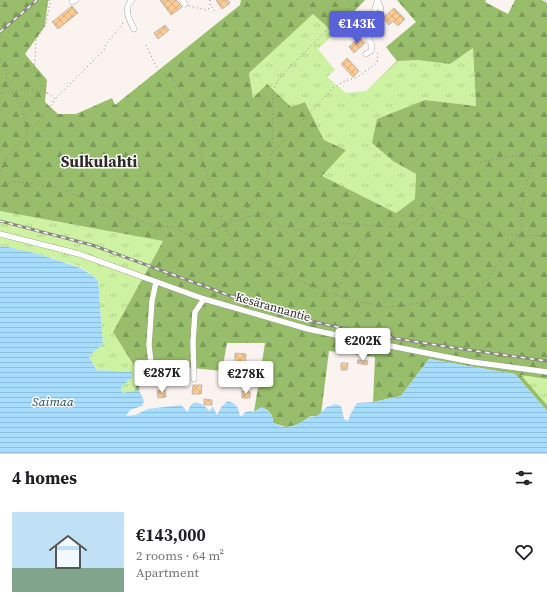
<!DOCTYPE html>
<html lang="en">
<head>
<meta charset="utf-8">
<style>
  :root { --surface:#fff; --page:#f2f2f2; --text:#202124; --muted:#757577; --line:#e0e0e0; --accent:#5861d8 }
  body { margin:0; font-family:"Source Serif 4",serif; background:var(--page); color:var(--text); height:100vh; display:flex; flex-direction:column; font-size:15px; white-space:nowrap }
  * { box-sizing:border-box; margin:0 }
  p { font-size:13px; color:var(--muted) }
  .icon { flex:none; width:22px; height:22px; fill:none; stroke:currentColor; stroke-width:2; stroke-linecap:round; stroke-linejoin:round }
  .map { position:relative; height:454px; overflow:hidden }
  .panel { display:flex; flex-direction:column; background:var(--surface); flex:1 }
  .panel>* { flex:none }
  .price { position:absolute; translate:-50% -34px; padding:0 9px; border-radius:4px; background:#fff; color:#222; font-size:13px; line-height:26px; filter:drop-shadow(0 1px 2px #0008) }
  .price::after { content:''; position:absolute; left:50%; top:24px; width:12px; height:9px; margin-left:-6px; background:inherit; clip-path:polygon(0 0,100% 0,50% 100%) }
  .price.selected { background:var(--accent); color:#fff }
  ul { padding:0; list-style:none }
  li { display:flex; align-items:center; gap:12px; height:100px; padding:0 12px }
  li+li { border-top:1px solid var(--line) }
  li span { display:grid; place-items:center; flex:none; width:112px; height:80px; border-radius:0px; color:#555 }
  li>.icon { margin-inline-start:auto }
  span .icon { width:48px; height:48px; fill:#fffc; stroke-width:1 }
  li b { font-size:17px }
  h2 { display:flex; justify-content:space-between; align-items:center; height:48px; padding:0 12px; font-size:17px }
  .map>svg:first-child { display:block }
  .grass { fill:url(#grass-tufts) }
  .forest { fill:url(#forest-firs); fill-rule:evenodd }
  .water { fill:url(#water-rules) }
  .building { fill:url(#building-cross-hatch); stroke:#bfb9b3 }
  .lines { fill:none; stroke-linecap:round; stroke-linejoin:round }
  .minor-casing { stroke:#867e7b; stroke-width:6 }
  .path { stroke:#8c8684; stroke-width:1; stroke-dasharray:1 3; stroke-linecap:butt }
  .minor { stroke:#fff; stroke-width:5.5 }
  .rail-casing { stroke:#8c8683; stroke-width:3 }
  .rail { stroke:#fff; stroke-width:1.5; stroke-dasharray:4.5; stroke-linecap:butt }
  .labels { text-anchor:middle; stroke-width:3; stroke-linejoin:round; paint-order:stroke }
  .street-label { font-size:12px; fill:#2e2a29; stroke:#fff }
  .water-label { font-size:13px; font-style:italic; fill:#224b61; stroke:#fff }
  .district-label { font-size:16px; font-weight:bold; fill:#2e2a29; stroke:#fff }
</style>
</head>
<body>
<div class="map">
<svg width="547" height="454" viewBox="0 0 547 454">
  <defs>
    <pattern id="grass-tufts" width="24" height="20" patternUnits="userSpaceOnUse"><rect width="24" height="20" fill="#cdf2a2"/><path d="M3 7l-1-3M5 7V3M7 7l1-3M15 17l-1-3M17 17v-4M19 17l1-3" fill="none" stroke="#b0d08c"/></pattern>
    <pattern id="forest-firs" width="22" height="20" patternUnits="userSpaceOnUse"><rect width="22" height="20" fill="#99be6b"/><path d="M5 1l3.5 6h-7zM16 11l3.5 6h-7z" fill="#7d9b58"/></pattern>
    <pattern id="water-rules" width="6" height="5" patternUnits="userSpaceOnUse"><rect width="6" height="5" fill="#a7ddfc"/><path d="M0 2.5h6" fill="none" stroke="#90bed8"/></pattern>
    <pattern id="building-cross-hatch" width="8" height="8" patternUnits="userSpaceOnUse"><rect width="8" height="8" fill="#ffca91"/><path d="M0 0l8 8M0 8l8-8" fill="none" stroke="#dbae7d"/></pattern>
  </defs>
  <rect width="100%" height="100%" fill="#fbf3ef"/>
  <path class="grass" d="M313 14 334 33 318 49 335 70 327 77 346 93 366 91 398 61 418 60 473 47 476 106 425 100 393 161 416 174 415 199 396 213 321 176 346 150 324 140 305 102 291 107 253 98 249 73Z
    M0 211 163 241 113 332 138 372 135 391 122 393 121 387 132 378V372L96 370 89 356 103 344 98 280 81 267 39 254 3 246 0 247Z
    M521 375 547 379V405Z"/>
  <path class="forest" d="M0 0H51L48 1 45 26 25 54 47 80 45 102 58 114H76L112 98 115 105 240 5 241 0H365L318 49 335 70 327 77 346 93 366 91 397 61 386 47 416 22 397 0H486L485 2 508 14 515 0H542L547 3V379L521 375 547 405V411L515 374 429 359 401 396 373 402 375 357 329 351 321 414 317 416H311L297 425 286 427 273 423C273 414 269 410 261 407L254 412 265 343H227L222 371 143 363 139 390 135 391 138 372 113 332 163 241 0 211ZM313 14 334 33 318 49 335 70 327 77 346 93 366 91 398 61 418 60 450 64 473 48 476 106 425 100 377 119 372 143 393 161 416 174 415 199 396 213 322 176 346 150 324 140 305 102 291 107 267 84 253 98 249 73Z"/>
  <path class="water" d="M3 246 39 254 81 268 98 280 103 344 89 356 96 370 132 372V378L121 387 122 393 139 390 144 401 142 406 130 410 126 416 135 415 148 409 181 405 188 412C191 398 202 402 209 411L213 407 217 415 222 406 228 401C237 404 238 407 240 416H242L245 412 250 411 254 412 261 407C269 411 273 414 273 423 277 424 282 427 286 427 300 427 305 416 317 416L327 407 336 404 341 406 344 419 348 421 350 415 357 403 373 402 401 396 429 359 515 374 547 411V454H0V247Z"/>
  <path class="building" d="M160 0H176L182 7 171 15Z
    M216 0H228L230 3 222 9Z
    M72 6 78 13 58 29 52 22Z
    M394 8 405 19 398 26 393 21 389 25 383 18Z
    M165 25 169 30 158 39 154 33Z
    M360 37 365 43 354 53 349 47Z
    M347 58 359 71 353 77 341 64Z
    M235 353 246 354 245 365H235Z
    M358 360 368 361 367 365 357 363Z
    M341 363H348L347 370H341Z
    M193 385H202L201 394H192Z
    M165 390 166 397 158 398 157 391Z
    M242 391 250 392V398H242Z
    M204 399 212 400V405H204Z"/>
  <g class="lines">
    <g class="minor-casing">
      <path id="minor" d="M132 0C123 9 129 19 134 29
        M182 0 185 4
        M72 2 76 0
        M373 18 377 19C382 13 382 9 378 2
        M366 54 371 51 372 46C372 45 370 42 369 41 368 32 375 8 378 0
        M0 234 79 254 204 299 308 329 360 340 472 362 547 372
        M194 379 193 342 195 312 204 299
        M153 380 149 345 152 301 156 282"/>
    </g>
    <path class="path" d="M210 0V5L215 11
      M545 0 547 1
      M0 6 5 0
      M189 6 206 10 211 7
      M146 45 158 70 174 79 186 99 195 127 203 163 220 212 223 225 236 247 255 259 265 262 294 279 354 302 367 303 386 307 414 304 441 297 460 298 469 294 488 278 522 231 520 213 530 169 547 146
      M0 59 6 71 7 82 17 100 23 113 27 134
      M0 93C17 91 42 85 55 99L47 112 4 161 0 178
      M47 93 34 71 35 60 36 40 46 24 50 3 49 0
      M56 98 104 50 106 44 124 22
      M273 152 333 88 343 82 359 76 377 63 378 54 376 51
      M0 186 8 184 12 181 60 188 82 198 114 209 150 225 174 227 186 234 193 240
      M432 209 452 216 480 223 508 235 547 236
      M223 225 261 213 280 226 307 231 327 222 406 228 437 204 476 163 524 154 531 157 540 155 547 157
      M161 264 169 255 181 246 208 235 223 225 247 208 260 196 265 185 272 153 273 91 278 80 286 71 357 0
      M336 295 347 266 360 248 374 226"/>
    <use href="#minor" class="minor"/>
    <g class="rail-casing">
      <path id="rail" d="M0 32 37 0
        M0 221 92 245 272 311C362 336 455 348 547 361"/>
    </g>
    <use href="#rail" class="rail"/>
  </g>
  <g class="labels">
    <g class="street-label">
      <text transform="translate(273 307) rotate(16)" y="4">Kesärannantie</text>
    </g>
    <g class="water-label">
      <text x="53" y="406">Saimaa</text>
    </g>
    <g class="district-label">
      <text x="99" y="167">Sulkulahti</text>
    </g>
  </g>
</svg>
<b class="price selected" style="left:357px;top:45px">€143K</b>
<b class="price" style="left:363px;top:362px">€202K</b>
<b class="price" style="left:162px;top:394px">€287K</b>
<b class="price" style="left:246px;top:395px">€278K</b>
</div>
<section class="panel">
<h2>4 homes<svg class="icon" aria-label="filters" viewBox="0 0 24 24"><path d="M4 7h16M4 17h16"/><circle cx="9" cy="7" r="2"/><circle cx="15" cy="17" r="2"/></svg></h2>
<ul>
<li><span style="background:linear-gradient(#bfe0f5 70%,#7fa58c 0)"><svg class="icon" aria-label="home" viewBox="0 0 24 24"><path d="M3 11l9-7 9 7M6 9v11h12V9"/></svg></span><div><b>€143,000</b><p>2 rooms · 64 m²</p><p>Apartment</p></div><svg class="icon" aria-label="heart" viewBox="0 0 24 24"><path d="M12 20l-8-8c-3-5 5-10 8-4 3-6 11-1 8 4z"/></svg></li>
</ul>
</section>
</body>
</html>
